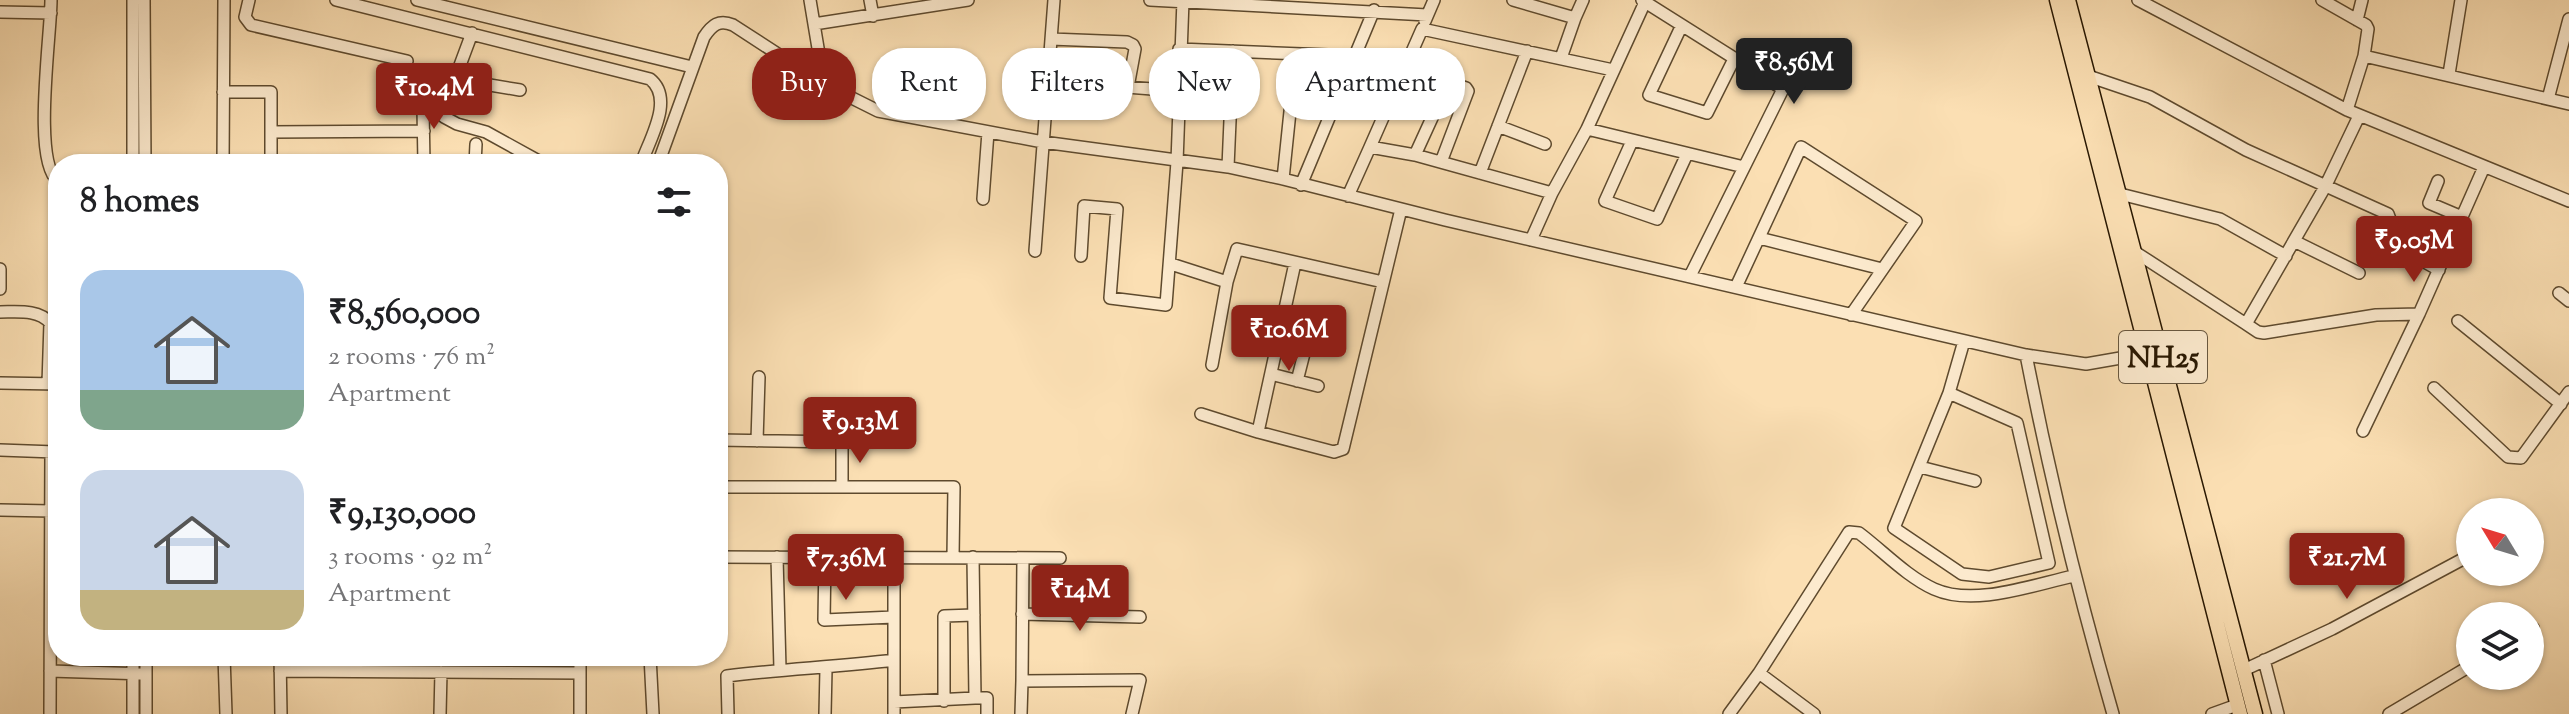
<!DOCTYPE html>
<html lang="en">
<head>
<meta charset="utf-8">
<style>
  :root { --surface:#fff; --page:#f2f2f2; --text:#202124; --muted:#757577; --accent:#8f2418 }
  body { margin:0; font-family:"Sorts Mill Goudy",serif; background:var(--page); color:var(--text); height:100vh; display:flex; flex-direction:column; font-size:30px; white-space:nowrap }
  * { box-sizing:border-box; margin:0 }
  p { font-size:26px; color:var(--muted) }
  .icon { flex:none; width:44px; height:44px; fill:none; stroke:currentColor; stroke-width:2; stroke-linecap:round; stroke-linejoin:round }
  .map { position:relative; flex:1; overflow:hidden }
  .details { position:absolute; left:48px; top:154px; width:680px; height:512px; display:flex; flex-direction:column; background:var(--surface); border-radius:32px; box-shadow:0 2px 6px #0004 }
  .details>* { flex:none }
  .guide { position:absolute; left:752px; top:48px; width:760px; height:72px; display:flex; gap:16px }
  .needle { width:52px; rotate:308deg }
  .buttons { position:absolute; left:2456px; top:498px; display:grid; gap:16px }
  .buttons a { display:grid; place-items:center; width:88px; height:88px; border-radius:50%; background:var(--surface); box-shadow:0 2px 6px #0004; font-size:40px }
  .price { position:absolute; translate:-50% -68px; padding:0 18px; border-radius:8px; background:var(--accent); color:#fff; font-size:26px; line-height:52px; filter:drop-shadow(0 2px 4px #0008) }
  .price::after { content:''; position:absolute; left:50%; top:48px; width:24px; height:18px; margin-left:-12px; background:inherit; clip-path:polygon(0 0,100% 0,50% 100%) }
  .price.selected { background:#222; color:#fff }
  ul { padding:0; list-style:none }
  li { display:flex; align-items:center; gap:24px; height:200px; padding:0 32px }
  li span { display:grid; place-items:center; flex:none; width:224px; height:160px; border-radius:24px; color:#555 }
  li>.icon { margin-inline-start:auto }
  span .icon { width:96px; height:96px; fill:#fffc; stroke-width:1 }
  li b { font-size:34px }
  h2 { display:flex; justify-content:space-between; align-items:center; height:96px; padding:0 32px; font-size:34px }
  .chip { padding:0 28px; border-radius:32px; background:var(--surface); box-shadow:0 2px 6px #0004; font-size:28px; line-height:72px }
  .chip.selected { background:var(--accent); color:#fff }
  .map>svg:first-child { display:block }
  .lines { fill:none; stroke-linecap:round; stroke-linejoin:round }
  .minor-casing { stroke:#5e4a2e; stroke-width:14 }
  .major-casing { stroke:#291802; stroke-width:17 }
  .minor { stroke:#fceace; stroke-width:11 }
  .major { stroke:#fbdfb3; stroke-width:14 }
  .labels { text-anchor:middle; stroke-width:6; stroke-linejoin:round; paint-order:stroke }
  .shield { fill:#fceace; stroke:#68573f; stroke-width:2 }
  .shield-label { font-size:30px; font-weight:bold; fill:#291802 }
</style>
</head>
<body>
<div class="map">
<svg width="2569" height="714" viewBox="0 0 2569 714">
  <rect width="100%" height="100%" fill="#fbdfb3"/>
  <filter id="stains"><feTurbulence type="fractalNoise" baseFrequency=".0025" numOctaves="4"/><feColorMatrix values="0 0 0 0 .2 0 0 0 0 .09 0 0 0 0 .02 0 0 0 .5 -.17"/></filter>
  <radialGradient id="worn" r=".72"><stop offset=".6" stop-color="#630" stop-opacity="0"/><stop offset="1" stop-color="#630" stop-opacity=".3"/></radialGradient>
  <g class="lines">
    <g class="minor-casing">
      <path id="minor" d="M51 0C51 35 32 162 58 181
        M144 0 145 164
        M249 0 245 17 251 25 407 61
        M336 0 650 79C675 99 649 140 641 164
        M417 0 692 67
        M810 0 824 84 878 111 1043 142 1228 167 1283 179 1445 220 2026 355 2086 364 2155 352
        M870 0 873 16
        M1150 0 1427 15
        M1513 0 1575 18 1561 58
        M1642 0 1783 89 1690 276
        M2138 0 2347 110 2569 201
        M2322 0 2366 25 2368 29 2364 56 2569 104
        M0 12 51 13
        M1575 18 1583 0
        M2357 20 2362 0
        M1425 21 1434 0
        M814 24 968 0
        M1681 27 1649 95 1707 113 1734 59
        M472 33 446 103 444 117 457 124 486 132 544 164
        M1051 39 1127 42 1133 45 1135 49 1128 87
        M1179 49 1354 56
        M2449 74 2461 0
        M2088 76 2150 97 2246 150 2388 214 2391 222 2384 236 2385 240 2439 270
        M454 79 520 90
        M1088 84 1178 91
        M223 92H271V164
        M2548 99 2569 19
        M423 108 424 164
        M2347 110 2364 56
        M2359 116 2325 187 2246 324 2258 332 2264 333 2376 315 2419 314
        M1498 126 1545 144
        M1587 129 1645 2
        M271 132 424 131
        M1632 141 1605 201 1657 219 1687 154
        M1370 147 1422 29 1613 70
        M1415 155 1447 85 1451 83 1466 88 1468 91 1441 162
        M133 164V0
        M223 164 224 0
        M475 164 476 144
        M658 164 704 37C712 25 719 19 733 25L824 84
        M1228 167 1233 51
        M1480 173 1527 51
        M1283 179 1296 54
        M2438 181 2429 203 2462 217
        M1301 185 1374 10
        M2120 194 2220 219 2286 256
        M1348 196 1370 147 1415 155 1552 193
        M983 199 988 132
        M1759 238 1882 269
        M1531 240 1552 193 1587 129 1744 167
        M2294 241 2359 273
        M1035 251 1054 0
        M2135 252 2246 324
        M1081 256 1084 206 1117 209 1110 298 1166 305 1177 162 1183 0
        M1295 263 1258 432 1334 452 1343 449 1401 209
        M1171 264 1227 282
        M0 269V289
        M1736 287 1801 147 1916 221 1851 315
        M2559 293 2569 301
        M0 312C17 312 39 309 50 323L48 384
        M1284 321 1330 328
        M2458 321 2561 404
        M2026 355C2050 478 2078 593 2113 714
        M1212 365 1227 282 1237 249 1383 282
        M1271 374 1318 386
        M1297 381 1311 326
        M0 383 58 384
        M2434 388 2508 457 2521 458 2569 392
        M1949 393 2017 423 2049 563 1989 577 1962 574 1894 528 1949 393 1964 341
        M1201 414 1258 432
        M2363 431 2419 314 2484 167
        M718 440 842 442V487
        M757 441 759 377
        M0 450 55 452
        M1920 467 1975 481
        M718 487H954L953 557
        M0 510 51 511
        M718 557 1060 558
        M777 557 780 669
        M825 557 824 620 894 617
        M894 557V714
        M1023 558 1022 681 1140 680 1132 714
        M1022 614 1140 617
        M2530 630 2533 628
        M133 656V714
        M146 656V714
        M224 656 226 714
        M280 656 281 714
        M580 656V714
        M650 656 653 714
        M2264 660 2278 714
        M2244 670 2332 629 2463 559
        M50 671 146 674
        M280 671 580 673
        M1759 673 1849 532 1859 533C1883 551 1906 576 1934 589 1974 607 2032 585 2074 576
        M975 698H987V714
        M944 701V616L974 615
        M894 702 975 698 973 557
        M50 714 51 452
        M440 714 441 672
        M728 714 727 676C783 669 838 667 894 660
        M825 714 826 669
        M1021 714 1022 681
        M1729 714 1759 673 1814 714
        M2212 714 2237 705
        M2389 714 2470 666"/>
    </g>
    <g class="major-casing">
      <path id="major" d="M2057 0 2240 714
        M2068 0 2255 714"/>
    </g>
    <use href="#minor" class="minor"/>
    <use href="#major" class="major"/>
  </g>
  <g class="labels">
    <rect class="shield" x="2119" y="331" width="88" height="52" rx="6"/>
    <g class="shield-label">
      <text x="2163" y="367">NH25</text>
    </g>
  </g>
  <rect width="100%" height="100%" filter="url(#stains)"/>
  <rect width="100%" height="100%" fill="url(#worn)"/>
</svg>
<div class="buttons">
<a><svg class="needle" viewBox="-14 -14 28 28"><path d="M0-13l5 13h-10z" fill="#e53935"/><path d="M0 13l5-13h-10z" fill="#757577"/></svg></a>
<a><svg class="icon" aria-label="layers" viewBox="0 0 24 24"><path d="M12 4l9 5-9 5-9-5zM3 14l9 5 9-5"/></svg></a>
</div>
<b class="price selected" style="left:1794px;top:106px">₹8.56M</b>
<b class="price" style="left:434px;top:131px">₹10.4M</b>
<b class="price" style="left:2414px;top:284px">₹9.05M</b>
<b class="price" style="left:1289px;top:373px">₹10.6M</b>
<b class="price" style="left:860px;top:465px">₹9.13M</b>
<b class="price" style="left:2347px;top:601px">₹21.7M</b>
<b class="price" style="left:846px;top:602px">₹7.36M</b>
<b class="price" style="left:1080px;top:633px">₹14M</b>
<div class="guide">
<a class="chip selected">Buy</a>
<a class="chip">Rent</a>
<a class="chip">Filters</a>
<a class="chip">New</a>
<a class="chip">Apartment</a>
</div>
<section class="details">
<h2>8 homes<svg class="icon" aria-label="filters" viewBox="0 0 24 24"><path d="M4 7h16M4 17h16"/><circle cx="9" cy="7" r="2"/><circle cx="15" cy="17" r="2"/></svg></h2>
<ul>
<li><span style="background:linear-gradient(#a9c7e8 75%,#7fa58c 0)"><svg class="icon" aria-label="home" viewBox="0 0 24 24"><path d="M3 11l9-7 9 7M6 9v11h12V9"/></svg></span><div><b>₹8,560,000</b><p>2 rooms · 76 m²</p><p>Apartment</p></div></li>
<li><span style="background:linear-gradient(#c9d6e8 75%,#c2b280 0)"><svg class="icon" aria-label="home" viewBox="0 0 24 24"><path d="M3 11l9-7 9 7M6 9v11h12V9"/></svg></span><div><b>₹9,130,000</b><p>3 rooms · 92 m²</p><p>Apartment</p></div></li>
</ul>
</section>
</div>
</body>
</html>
